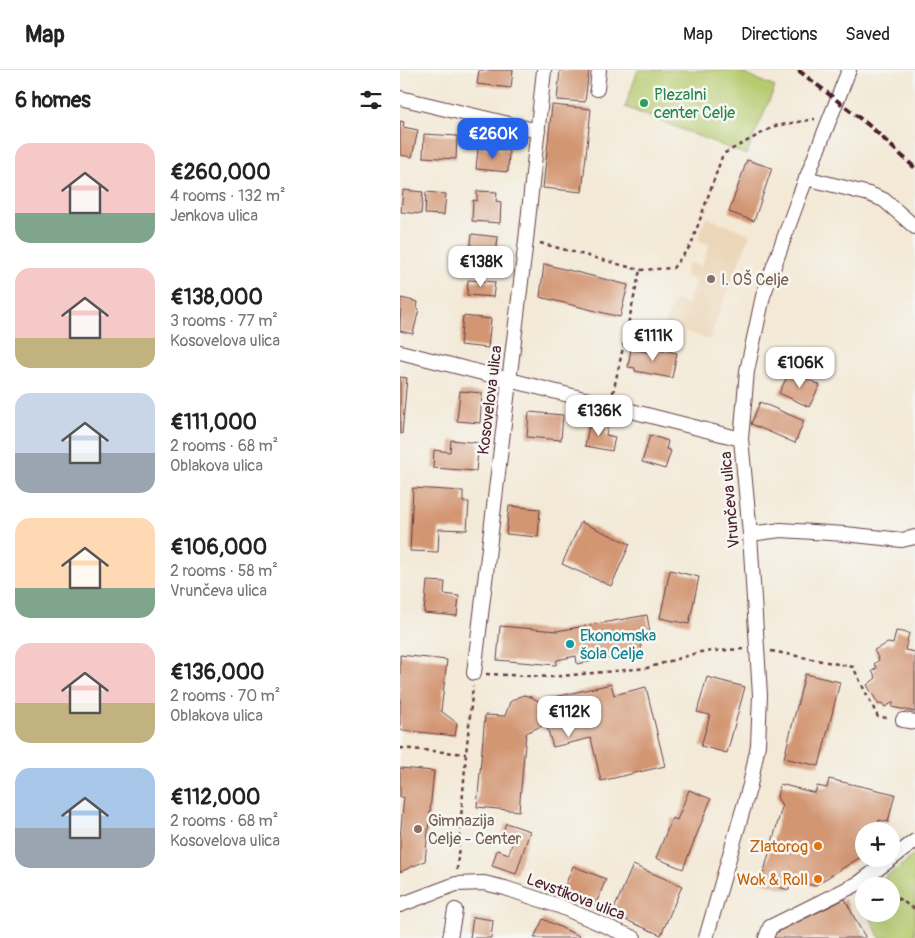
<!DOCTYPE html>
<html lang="en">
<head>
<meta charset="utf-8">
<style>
  :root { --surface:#fff; --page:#f6f6f6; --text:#222; --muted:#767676; --line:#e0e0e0; --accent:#2563eb }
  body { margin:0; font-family:Pangolin,sans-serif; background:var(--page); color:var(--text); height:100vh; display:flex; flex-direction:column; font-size:19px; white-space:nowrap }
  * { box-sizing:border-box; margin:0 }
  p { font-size:16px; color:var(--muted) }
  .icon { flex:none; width:28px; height:28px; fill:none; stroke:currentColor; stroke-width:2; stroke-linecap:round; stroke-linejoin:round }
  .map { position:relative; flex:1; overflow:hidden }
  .drawer { display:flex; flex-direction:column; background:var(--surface); width:400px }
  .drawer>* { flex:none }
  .fabs { position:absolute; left:455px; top:752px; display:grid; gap:10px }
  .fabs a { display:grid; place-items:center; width:45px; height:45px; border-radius:50%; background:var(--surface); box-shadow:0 5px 20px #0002; font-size:25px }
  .price { position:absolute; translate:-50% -42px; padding:0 11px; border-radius:10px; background:#fff; color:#222; font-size:16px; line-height:32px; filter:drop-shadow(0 1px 2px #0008) }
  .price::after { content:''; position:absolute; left:50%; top:30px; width:15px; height:11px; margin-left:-8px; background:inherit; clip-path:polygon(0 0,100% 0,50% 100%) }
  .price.on { background:var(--accent); color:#fff }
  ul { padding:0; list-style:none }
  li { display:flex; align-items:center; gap:15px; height:125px; padding:0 15px }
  li span { display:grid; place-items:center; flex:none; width:140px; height:100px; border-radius:15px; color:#555 }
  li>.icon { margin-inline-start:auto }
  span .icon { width:60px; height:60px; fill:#fffc; stroke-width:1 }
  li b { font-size:21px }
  h2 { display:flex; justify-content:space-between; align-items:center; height:60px; padding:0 15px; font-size:21px }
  header { display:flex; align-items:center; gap:30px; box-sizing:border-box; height:70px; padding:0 25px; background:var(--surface); border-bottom:1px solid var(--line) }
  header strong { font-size:24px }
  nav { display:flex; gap:28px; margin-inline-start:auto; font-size:18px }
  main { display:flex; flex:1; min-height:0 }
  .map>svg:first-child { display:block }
  .built { fill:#ecd7ba }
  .green { fill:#b6ca6e; stroke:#80744c }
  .building { fill:#d39673 }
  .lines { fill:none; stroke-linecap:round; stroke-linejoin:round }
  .minor-casing { stroke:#633d45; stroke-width:16 }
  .path { stroke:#633d45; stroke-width:2.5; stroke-dasharray:4 4; stroke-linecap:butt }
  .minor { stroke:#fff; stroke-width:14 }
  .rail { stroke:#4a1f2b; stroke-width:4; stroke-dasharray:8 4; stroke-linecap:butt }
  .leisure-dot { fill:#2e9e5b; stroke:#f6f6f2; stroke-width:2 }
  .education-dot { fill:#8d6e63; stroke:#f6f6f2; stroke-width:2 }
  .culture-dot { fill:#0f9aa8; stroke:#f6f6f2; stroke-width:2 }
  .food-dot { fill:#e8710a; stroke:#f6f6f2; stroke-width:2 }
  .labels { text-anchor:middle; stroke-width:5; stroke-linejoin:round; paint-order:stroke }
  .leisure-label { font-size:16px; fill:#27864d; stroke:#f6f6f2; text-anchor:start }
  .education-label { font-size:16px; fill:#785e54; stroke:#f6f6f2; text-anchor:start }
  .street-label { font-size:16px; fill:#4a1f2b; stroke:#f6f6f2 }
  .culture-label { font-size:16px; fill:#0d838f; stroke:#f6f6f2; text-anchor:start }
  .food-label { font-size:16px; fill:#c56008; stroke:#f6f6f2; text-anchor:end }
</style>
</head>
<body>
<header>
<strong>Map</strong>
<nav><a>Map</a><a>Directions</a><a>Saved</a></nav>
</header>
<main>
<section class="drawer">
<h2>6 homes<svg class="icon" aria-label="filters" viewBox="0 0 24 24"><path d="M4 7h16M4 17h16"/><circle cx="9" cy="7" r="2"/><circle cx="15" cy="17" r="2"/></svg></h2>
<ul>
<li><span style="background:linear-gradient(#f6c9c9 70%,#7fa58c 0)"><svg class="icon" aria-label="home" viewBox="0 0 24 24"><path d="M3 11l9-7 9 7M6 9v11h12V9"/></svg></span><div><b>€260,000</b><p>4 rooms · 132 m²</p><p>Jenkova ulica</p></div></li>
<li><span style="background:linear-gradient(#f6c9c9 70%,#c2b280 0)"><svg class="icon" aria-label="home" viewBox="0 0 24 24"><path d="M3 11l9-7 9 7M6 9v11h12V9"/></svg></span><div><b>€138,000</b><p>3 rooms · 77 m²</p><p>Kosovelova ulica</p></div></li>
<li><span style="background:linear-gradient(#c9d6e8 60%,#9aa5b1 0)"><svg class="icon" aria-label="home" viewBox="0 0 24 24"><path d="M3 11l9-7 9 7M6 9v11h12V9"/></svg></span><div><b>€111,000</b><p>2 rooms · 68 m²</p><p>Oblakova ulica</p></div></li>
<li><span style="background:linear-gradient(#ffd9b3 70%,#7fa58c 0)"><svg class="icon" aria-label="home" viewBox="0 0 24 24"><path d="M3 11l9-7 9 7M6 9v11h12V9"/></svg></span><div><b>€106,000</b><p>2 rooms · 58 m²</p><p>Vrunčeva ulica</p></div></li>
<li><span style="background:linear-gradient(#f6c9c9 60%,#c2b280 0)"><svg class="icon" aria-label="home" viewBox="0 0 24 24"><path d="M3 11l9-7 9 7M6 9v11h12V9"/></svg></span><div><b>€136,000</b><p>2 rooms · 70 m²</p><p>Oblakova ulica</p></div></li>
<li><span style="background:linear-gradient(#a9c7e8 60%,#9aa5b1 0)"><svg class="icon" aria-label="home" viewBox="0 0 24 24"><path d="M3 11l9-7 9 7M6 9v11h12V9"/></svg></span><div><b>€112,000</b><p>2 rooms · 68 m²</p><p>Kosovelova ulica</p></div></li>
</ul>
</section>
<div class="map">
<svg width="515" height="868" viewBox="0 0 515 868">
  <rect width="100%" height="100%" fill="#f6f6f2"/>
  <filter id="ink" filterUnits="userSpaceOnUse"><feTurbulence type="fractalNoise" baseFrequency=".02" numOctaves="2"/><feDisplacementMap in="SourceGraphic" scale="10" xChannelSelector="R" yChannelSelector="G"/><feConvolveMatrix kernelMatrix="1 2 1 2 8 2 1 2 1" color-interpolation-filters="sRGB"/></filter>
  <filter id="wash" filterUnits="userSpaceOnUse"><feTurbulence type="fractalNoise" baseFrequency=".0096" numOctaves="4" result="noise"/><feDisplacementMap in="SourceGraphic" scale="20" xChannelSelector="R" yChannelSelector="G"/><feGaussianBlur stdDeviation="1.12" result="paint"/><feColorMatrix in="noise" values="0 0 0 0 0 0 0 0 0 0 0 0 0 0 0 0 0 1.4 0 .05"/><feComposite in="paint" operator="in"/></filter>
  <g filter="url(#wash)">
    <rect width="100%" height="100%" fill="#f3e9d6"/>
    <path class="built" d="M306 147 350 164 309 270 265 254 275 229 287 234 296 211 284 206 289 192 301 197 310 175 298 170Z"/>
    <path class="green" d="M238 0H335L375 17 346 85 225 37Z
      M515 783V868H480L468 844H491V816H473L505 793Z"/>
    <g id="blocks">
      <path class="building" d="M79 0H113L111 18 77 14Z
        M160 0H189L185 32 157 30Z
        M152 35 191 39 182 122 143 118Z
        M0 51 4 52 3 57 18 60 12 87 0 85Z
        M24 64 57 66 56 89 23 87Z
        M78 78 109 80 108 102 76 99Z
        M347 90 372 98 354 151 329 142Z
        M3 120 23 122 21 144 1 142Z
        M77 121 97 122 96 131 101 132 100 153 72 151 73 130 77 131Z
        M26 122 46 124 44 145 25 144Z
        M72 164 98 167 95 193 69 190Z
        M144 194 228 215 220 247 140 227Z
        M68 210 95 212 93 227 67 225Z
        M1 228 18 232 17 238 19 239 13 264 0 261Z
        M63 246 91 249 88 278 60 275Z
        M231 279 257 284 259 279 277 283 272 308 235 301V298L228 297Z
        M390 301 420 315 409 337 379 323Z
        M0 307 7 308 2 364 0 363Z
        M60 321 82 323 80 353 57 351Z
        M360 332 404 351 395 373 351 354Z
        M129 342 163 345 161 370 127 367Z
        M190 351 208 354 206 365 215 367 212 381 185 376Z
        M250 365 268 371 266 379 271 381 265 399 242 392Z
        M51 370 79 373 76 401 33 398 34 380 50 382Z
        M13 418 63 421V432H69L67 460 39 459 38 482 10 481Z
        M109 436 140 439 138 467 106 464Z
        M181 452 230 474 211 516 162 494Z
        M270 500 299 507 289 554 260 548Z
        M27 511 45 512 44 524 59 526 57 546 24 543Z
        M247 545 250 563 239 565 242 582 177 594 176 586 157 590 156 595 97 590 100 556 157 561Z
        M496 561 509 563 505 580 515 582V642L492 637 494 632 485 637 482 633 479 635 467 615 476 608 472 601 477 598 474 594 479 590 474 580 488 573 493 574Z
        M0 585 47 590 41 641 57 653 55 666 0 660Z
        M405 604 440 612 419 696 384 688Z
        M307 607 345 617 327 683 301 676 310 645 297 642Z
        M211 614 214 625 246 617 265 696 201 711 191 668 153 677 146 654 126 663 119 741 77 737 85 645 105 646 110 632 118 627 124 625 131 627 138 631Z
        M0 698 34 701 25 791 0 802V768L4 727H0Z
        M429 709 495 724 488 752 479 750 477 761H464V785L414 816 392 809 389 820 361 812 382 737 377 727 380 714 415 723 417 716 427 718Z
        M289 720 311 729 283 799 256 788 272 748 277 750Z
        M106 753 130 761 116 804 92 796 97 780 109 784 113 770 101 767Z
        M233 795 282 816 261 865 212 844Z
        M173 796 206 809 195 836 162 823Z
        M445 829 457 853 466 868H372L371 865Z
        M73 847 93 850 91 868H70Z
        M143 849 183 868H134Z"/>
    </g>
  </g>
  <g filter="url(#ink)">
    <use href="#blocks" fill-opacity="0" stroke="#633d45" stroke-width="1"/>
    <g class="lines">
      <g class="minor-casing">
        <path id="minor" d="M197 19 199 0
          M0 28 138 61
          M406 108 469 124 484 130 515 157
          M0 282 341 369
          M350 464 381 460 445 464 502 470 515 467
          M74 603 126 170 144 0
          M503 650 515 652
          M0 835 56 814 84 813 105 818 159 836 234 868
          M50 868 55 840
          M306 868 350 715 358 675 360 625 357 578 350 464 341 369 347 301 363 226 399 127 449 0
          M366 868 370 857 459 813 515 771"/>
      </g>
      <path class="path" d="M140 173 240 200 273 198 291 175 323 84 375 56 415 49
        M213 323 240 200
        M371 581 453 597 478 647 490 648
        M86 604 151 607 247 598 300 582 343 579
        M0 678 66 684
        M57 800 66 684 73 616
        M491 823 497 828 515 839"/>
      <use href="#minor" class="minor"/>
      <path class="rail" d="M398 0 471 57 515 98"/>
    </g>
  </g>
  <circle class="leisure-dot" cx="244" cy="33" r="5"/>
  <g class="education-dot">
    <circle cx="311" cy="209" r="5"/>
    <circle cx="18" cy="759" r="5"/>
  </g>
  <circle class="culture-dot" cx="170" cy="574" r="5"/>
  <g class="food-dot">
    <circle cx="418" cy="776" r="5"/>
    <circle cx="418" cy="809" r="5"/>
  </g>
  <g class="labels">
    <g class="leisure-label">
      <text x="254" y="30">Plezalni<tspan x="254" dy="18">center Celje</tspan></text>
    </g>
    <g class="education-label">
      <text x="321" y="215">I. OŠ Celje</text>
      <text x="28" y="756">Gimnazija<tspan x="28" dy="18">Celje - Center</tspan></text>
    </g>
    <g class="street-label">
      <text transform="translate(89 330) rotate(-83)" y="6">Kosovelova ulica</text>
      <text transform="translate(329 430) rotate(-95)" y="6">Vrunčeva ulica</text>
      <text transform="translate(176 826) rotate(21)" y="6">Levstikova ulica</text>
    </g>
    <g class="culture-label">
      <text x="180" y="571">Ekonomska<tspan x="180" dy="18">šola Celje</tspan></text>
    </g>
    <g class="food-label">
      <text x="408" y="782">Zlatorog</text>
      <text x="408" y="815">Wok &amp; Roll</text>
    </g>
  </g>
</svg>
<div class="fabs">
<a>+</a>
<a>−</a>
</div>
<b class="price on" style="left:93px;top:90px">€260K</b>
<b class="price" style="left:81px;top:218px">€138K</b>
<b class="price" style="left:253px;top:292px">€111K</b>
<b class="price" style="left:400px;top:319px">€106K</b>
<b class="price" style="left:199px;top:367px">€136K</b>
<b class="price" style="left:169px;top:668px">€112K</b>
</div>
</main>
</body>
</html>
